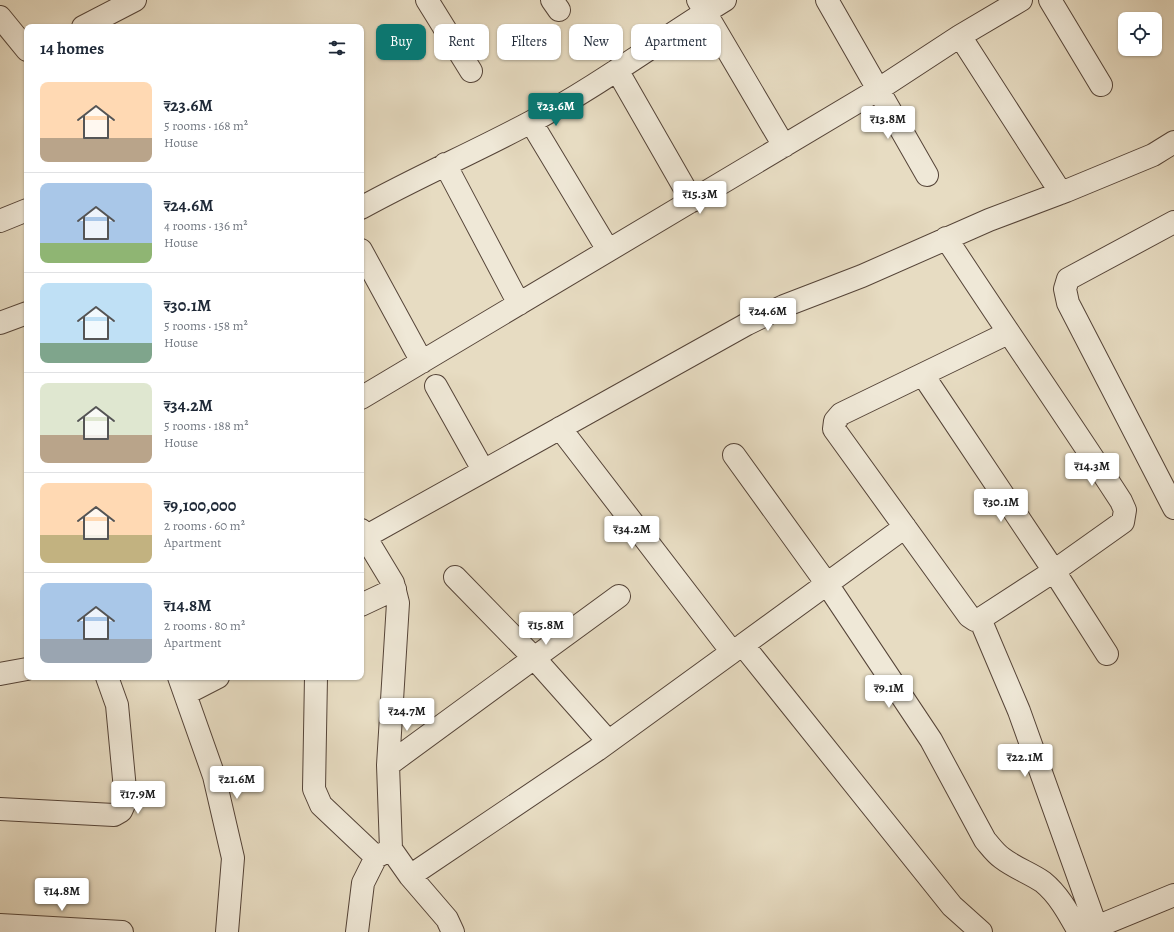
<!DOCTYPE html>
<html lang="en">
<head>
<meta charset="utf-8">
<style>
  :root { --surface:#fff; --page:#f6f6f7; --text:#1f2937; --muted:#747a83; --line:#e0e1e3; --accent:#0f766e }
  body { margin:0; font-family:Alegreya,serif; background:var(--page); color:var(--text); height:100vh; display:flex; flex-direction:column; font-size:15px; white-space:nowrap }
  * { box-sizing:border-box; margin:0 }
  p { font-size:13px; color:var(--muted) }
  .icon { flex:none; width:22px; height:22px; fill:none; stroke:currentColor; stroke-width:2; stroke-linecap:round; stroke-linejoin:round }
  .map { position:relative; flex:1; overflow:hidden }
  .side { position:absolute; left:24px; top:24px; width:340px; height:656px; display:flex; flex-direction:column; background:var(--surface); border-radius:8px; box-shadow:0 1px 3px #0004 }
  .side>* { flex:none }
  .guide { position:absolute; left:376px; top:24px; width:380px; height:36px; display:flex; gap:8px }
  .buttons { position:absolute; left:1118px; top:12px; display:grid; gap:8px }
  .buttons a { display:grid; place-items:center; width:44px; height:44px; border-radius:8px; background:var(--surface); box-shadow:0 1px 3px #0004; font-size:20px }
  .price { position:absolute; translate:-50% -34px; padding:0 9px; border-radius:4px; background:#fff; color:#222; font-size:13px; line-height:26px; filter:drop-shadow(0 1px 2px #0008) }
  .price::after { content:''; position:absolute; left:50%; top:24px; width:12px; height:9px; margin-left:-6px; background:inherit; clip-path:polygon(0 0,100% 0,50% 100%) }
  .price.active { background:var(--accent); color:#fff }
  ul { padding:0; list-style:none }
  li { display:flex; align-items:center; gap:12px; height:100px; padding:0 16px }
  li+li { border-top:1px solid var(--line) }
  li span { display:grid; place-items:center; flex:none; width:112px; height:80px; border-radius:8px; color:#555 }
  li>.icon { margin-inline-start:auto }
  span .icon { width:48px; height:48px; fill:#fffc; stroke-width:1 }
  li b { font-size:17px }
  h2 { display:flex; justify-content:space-between; align-items:center; height:48px; padding:0 16px; font-size:17px }
  .chip { padding:0 14px; border-radius:8px; background:var(--surface); box-shadow:0 1px 3px #0004; font-size:14px; line-height:36px }
  .chip.active { background:var(--accent); color:#fff }
  .map>svg:first-child { display:block }
  .lines { fill:none; stroke-linecap:round; stroke-linejoin:round }
  .minor-casing { stroke:#554438; stroke-width:24 }
  .minor { stroke:#efe8d7; stroke-width:22 }
</style>
</head>
<body>
<div class="map">
<svg width="1174" height="932" viewBox="0 0 1174 932">
  <rect width="100%" height="100%" fill="#e7dcc2"/>
  <filter id="stains"><feTurbulence type="fractalNoise" baseFrequency=".005" numOctaves="4"/><feColorMatrix values="0 0 0 0 .2 0 0 0 0 .09 0 0 0 0 .02 0 0 0 .5 -.17"/></filter>
  <radialGradient id="worn" r=".72"><stop offset=".6" stop-color="#630" stop-opacity="0"/><stop offset="1" stop-color="#630" stop-opacity=".3"/></radialGradient>
  <g class="lines">
    <g class="minor-casing">
      <path id="minor" d="M427 0 471 71
        M552 0 559 10
        M698 0 784 146
        M827 0 927 175
        M1050 0 1101 85
        M0 17 27 50
        M83 27 135 0
        M960 36 1061 193
        M617 70 692 201
        M531 122 608 250
        M445 164 519 304
        M361 208C417 177 475 152 531 122 598 86 660 40 725 0
        M0 221 27 210
        M1174 222 1068 279 1065 289 1068 303 1174 508
        M946 238C1004 327 1064 413 1121 501L1125 510 1123 522 1054 571 980 619 975 620 969 616 834 429 835 421 841 414 1008 333
        M361 250 422 362
        M0 323 27 313
        M923 375 1054 571 1107 654
        M436 386 483 470
        M361 398 879 89 960 36 1021 0
        M560 428 732 652
        M734 455 827 584 931 740 985 840C991 847 995 853 1002 858 1015 868 1030 873 1043 882 1059 895 1069 914 1079 932
        M361 530 393 583 398 603 388 765 391 849 410 876 447 919 453 932
        M365 537 747 324 784 306 862 276 989 220 1066 191 1153 155 1174 142
        M455 577 535 659 608 741
        M361 605 395 589
        M980 619 1019 711 1096 926
        M743 645 952 906 981 932
        M0 674 27 669
        M179 677 214 776 233 858 227 932
        M316 677 314 789 321 805 376 857
        M185 694 218 677
        M388 765 619 596
        M0 809 114 815 121 811 126 800 117 705 107 677
        M410 876 597 750 732 652 743 645 905 527
        M0 925 122 932
        M357 932 363 883 376 857 388 851
        M1084 932 1174 895"/>
    </g>
    <use href="#minor" class="minor"/>
  </g>
  <rect width="100%" height="100%" filter="url(#stains)"/>
  <rect width="100%" height="100%" fill="url(#worn)"/>
</svg>
<div class="buttons">
<a><svg class="icon" aria-label="locate" viewBox="0 0 24 24"><circle cx="12" cy="12" r="6"/><path d="M12 2v4M12 18v4M2 12h4M18 12h4"/></svg></a>
</div>
<b class="price active" style="left:556px;top:127px">₹23.6M</b>
<b class="price" style="left:888px;top:140px">₹13.8M</b>
<b class="price" style="left:700px;top:215px">₹15.3M</b>
<b class="price" style="left:768px;top:332px">₹24.6M</b>
<b class="price" style="left:1092px;top:487px">₹14.3M</b>
<b class="price" style="left:1001px;top:523px">₹30.1M</b>
<b class="price" style="left:632px;top:550px">₹34.2M</b>
<b class="price" style="left:546px;top:646px">₹15.8M</b>
<b class="price" style="left:889px;top:709px">₹9.1M</b>
<b class="price" style="left:407px;top:732px">₹24.7M</b>
<b class="price" style="left:1025px;top:778px">₹22.1M</b>
<b class="price" style="left:237px;top:800px">₹21.6M</b>
<b class="price" style="left:138px;top:815px">₹17.9M</b>
<b class="price" style="left:62px;top:912px">₹14.8M</b>
<div class="guide">
<a class="chip active">Buy</a>
<a class="chip">Rent</a>
<a class="chip">Filters</a>
<a class="chip">New</a>
<a class="chip">Apartment</a>
</div>
<section class="side">
<h2>14 homes<svg class="icon" aria-label="filters" viewBox="0 0 24 24"><path d="M4 7h16M4 17h16"/><circle cx="9" cy="7" r="2"/><circle cx="15" cy="17" r="2"/></svg></h2>
<ul>
<li><span style="background:linear-gradient(#ffd9b3 70%,#b9a48a 0)"><svg class="icon" aria-label="home" viewBox="0 0 24 24"><path d="M3 11l9-7 9 7M6 9v11h12V9"/></svg></span><div><b>₹23.6M</b><p>5 rooms · 168 m²</p><p>House</p></div></li>
<li><span style="background:linear-gradient(#a9c7e8 75%,#8fb573 0)"><svg class="icon" aria-label="home" viewBox="0 0 24 24"><path d="M3 11l9-7 9 7M6 9v11h12V9"/></svg></span><div><b>₹24.6M</b><p>4 rooms · 136 m²</p><p>House</p></div></li>
<li><span style="background:linear-gradient(#bfe0f5 75%,#7fa58c 0)"><svg class="icon" aria-label="home" viewBox="0 0 24 24"><path d="M3 11l9-7 9 7M6 9v11h12V9"/></svg></span><div><b>₹30.1M</b><p>5 rooms · 158 m²</p><p>House</p></div></li>
<li><span style="background:linear-gradient(#dfe7d0 65%,#b9a48a 0)"><svg class="icon" aria-label="home" viewBox="0 0 24 24"><path d="M3 11l9-7 9 7M6 9v11h12V9"/></svg></span><div><b>₹34.2M</b><p>5 rooms · 188 m²</p><p>House</p></div></li>
<li><span style="background:linear-gradient(#ffd9b3 65%,#c2b280 0)"><svg class="icon" aria-label="home" viewBox="0 0 24 24"><path d="M3 11l9-7 9 7M6 9v11h12V9"/></svg></span><div><b>₹9,100,000</b><p>2 rooms · 60 m²</p><p>Apartment</p></div></li>
<li><span style="background:linear-gradient(#a9c7e8 70%,#9aa5b1 0)"><svg class="icon" aria-label="home" viewBox="0 0 24 24"><path d="M3 11l9-7 9 7M6 9v11h12V9"/></svg></span><div><b>₹14.8M</b><p>2 rooms · 80 m²</p><p>Apartment</p></div></li>
</ul>
</section>
</div>
</body>
</html>
